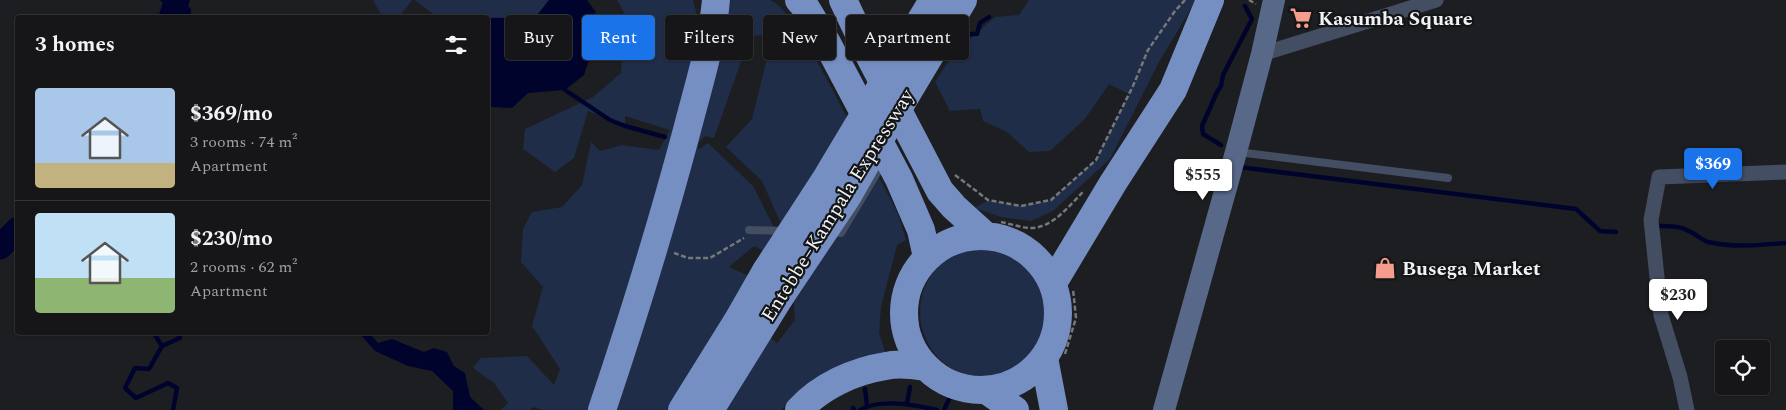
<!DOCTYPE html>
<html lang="en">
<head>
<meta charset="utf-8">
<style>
  :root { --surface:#161619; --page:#1f1f22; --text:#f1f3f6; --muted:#9e9fa2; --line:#353538; --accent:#1a73e8 }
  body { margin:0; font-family:Spectral,serif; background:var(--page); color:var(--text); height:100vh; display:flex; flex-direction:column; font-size:19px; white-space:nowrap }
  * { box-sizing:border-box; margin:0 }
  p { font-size:16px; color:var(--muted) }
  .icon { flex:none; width:28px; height:28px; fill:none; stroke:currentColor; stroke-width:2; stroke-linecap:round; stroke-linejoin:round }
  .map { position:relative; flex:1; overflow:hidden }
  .details { position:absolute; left:15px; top:15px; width:475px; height:320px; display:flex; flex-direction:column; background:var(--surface); border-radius:5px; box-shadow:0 1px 4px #0004,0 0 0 1px var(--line) }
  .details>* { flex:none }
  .top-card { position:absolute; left:505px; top:15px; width:475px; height:45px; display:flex; gap:10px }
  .fabs { position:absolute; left:1715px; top:340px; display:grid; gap:10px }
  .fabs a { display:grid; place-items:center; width:55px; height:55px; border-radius:5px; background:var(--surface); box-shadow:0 1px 4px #0004,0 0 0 1px var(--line); font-size:25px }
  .price { position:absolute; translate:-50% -42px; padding:0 11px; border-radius:5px; background:#fff; color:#222; font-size:16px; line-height:32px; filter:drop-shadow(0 1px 2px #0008) }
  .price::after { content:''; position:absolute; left:50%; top:30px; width:15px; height:11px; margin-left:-8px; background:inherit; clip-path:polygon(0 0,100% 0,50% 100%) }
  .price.selected { background:var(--accent); color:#fff }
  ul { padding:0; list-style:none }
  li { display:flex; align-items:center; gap:15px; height:125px; padding:0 20px }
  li+li { border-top:1px solid var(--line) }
  li span { display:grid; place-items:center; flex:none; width:140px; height:100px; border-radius:5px; color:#555 }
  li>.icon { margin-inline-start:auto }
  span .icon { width:60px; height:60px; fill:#fffc; stroke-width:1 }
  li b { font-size:21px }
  h2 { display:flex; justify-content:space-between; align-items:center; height:60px; padding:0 20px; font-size:21px }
  .chip { padding:0 18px; border-radius:5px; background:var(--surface); box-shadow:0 1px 4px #0004,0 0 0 1px var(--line); font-size:18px; line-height:45px }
  .chip.selected { background:var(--accent); color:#fff }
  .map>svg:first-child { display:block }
  .green { fill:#1f2d49 }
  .water { fill:#00042d }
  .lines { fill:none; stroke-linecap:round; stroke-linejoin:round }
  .stream { stroke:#00042d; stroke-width:4.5 }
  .river { stroke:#00042d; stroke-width:25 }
  .path { stroke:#76777a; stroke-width:2.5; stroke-dasharray:5 2.5; stroke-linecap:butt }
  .lane { stroke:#434e63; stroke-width:8 }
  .street { stroke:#434e63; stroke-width:15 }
  .secondary { stroke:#586889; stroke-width:22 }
  .highway { stroke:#768fc3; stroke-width:28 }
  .highway-bridge { stroke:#768fc3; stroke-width:28 }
  .labels { text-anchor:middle; stroke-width:4.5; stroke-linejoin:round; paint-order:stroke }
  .poi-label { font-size:20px; font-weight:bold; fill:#f1f2f4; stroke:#141517; text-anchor:start }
  .street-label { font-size:20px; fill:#f1f2f4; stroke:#141517 }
</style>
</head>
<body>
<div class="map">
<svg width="1786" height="410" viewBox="0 0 1786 410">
  <rect width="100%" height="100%" fill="#1d1e21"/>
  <path class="green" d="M373 0H412L399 17 383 18Z
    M415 0H549L535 18 437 17Z
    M617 0H693L702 35 679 130 592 410H544L533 407 530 410H501L508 403 494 383 473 368 481 358 527 356 554 385 560 369 532 326 543 287 521 262 523 229 532 212 562 207 582 185 591 142 600 151 622 145 659 150 670 130 625 116V126L588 111 574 158 555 172 523 149 525 129 593 97 621 73 626 16Z
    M731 0C740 0 763 0 770 0 793 8 835 96 848 119L782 226 762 181 726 147 752 119 766 62 774 51 767 35 750 36 714 138 705 136 699 142 698 150 708 143 753 186 777 233 766 252 754 246 729 267 751 277 691 369 667 410H612L696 134Z
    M1029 0H1196L1159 62 1110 159 1053 211 1031 221 1001 217 975 208 988 200 1021 206 1051 200 1096 160 1129 94 1109 84 1085 119 1050 151 1029 152 1007 132 983 121 980 109 950 111 935 82 954 53 995 17 1019 15Z
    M878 175 898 214 906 240 897 245 881 307 879 333 887 358C849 359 831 367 802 391 795 397 787 403 781 410H720L768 336 777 343 795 320 794 303 792 300 834 236 844 235Z
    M920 312a66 66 0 1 1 132 0a66 66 0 1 1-132 0Z"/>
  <path class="water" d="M160 0H182L191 9V17H176Z
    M549 0H587L596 12 586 21 594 45 584 75 565 90 528 93 512 108 492 107 488 102V18H535Z
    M359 333H369L378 343 392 339 424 352 434 348 447 352 454 366 465 373 470 397 484 410H453V391L432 371 408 366 375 351Z"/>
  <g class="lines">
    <path class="stream" d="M959 23 967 34H977L980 23 989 17
      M565 90 610 120 625 126 665 137
      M1221 145 1203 134 1202 126 1217 92 1221 86 1223 75 1252 19 1245 6
      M1239 167 1576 209 1600 231 1616 232
      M1653 226C1667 226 1679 225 1691 232 1697 235 1702 240 1708 242 1734 248 1760 245 1786 243
      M153 332 162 346
      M865 389 867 406
      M907 403 910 387
      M853 408 854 410
      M173 410 177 388 168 383 136 398 125 388 135 368 149 369 162 346 180 338 177 332
      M860 410C880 398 915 405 937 410
      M944 410 950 397"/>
    <path class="river" d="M171 18 177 0
      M0 247 18 229"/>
    <path class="path" d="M1249 0 1256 4
      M955 175 988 200 1021 206 1051 200 1096 160 1133 86 1148 50 1175 11 1185 0
      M1001 222C1011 224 1022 228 1032 228 1053 227 1069 206 1083 192
      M674 253 688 258H710L744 238
      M902 344C891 318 899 292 911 268
      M1065 354 1076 318 1073 289
      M935 386 962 398 969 399"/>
    <path class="lane" d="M1237 152 1448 178
      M749 230 785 231
      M829 232 841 233 883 163"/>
    <path class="street" d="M1262 54 1436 0
      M1687 410 1680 377 1661 315 1651 220 1659 177 1786 172"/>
    <path class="secondary" d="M1164 410 1236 152 1262 54 1274 0"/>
    <path class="highway" d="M799 0 806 8 827 43 899 179 921 230 927 257
      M843 0 868 53 940 191 954 207 986 236
      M904 313a77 77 0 1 1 154 0a77 77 0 1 1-154 0Z
      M1053 283 1113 183 1173 90 1210 0
      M1044 358 1054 410
      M986 390 1015 410
      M602 410C633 318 662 224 687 130 698 87 712 44 716 0
      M682 410 738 320 766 271
      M710 410 780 297
      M799 410C821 386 854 371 886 366 898 363 913 365 925 367"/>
    <path class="highway-bridge" d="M766 271 827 177 933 0
      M780 297 847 197 884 132 963 0"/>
  </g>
  <defs>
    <g id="supermarket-bare" transform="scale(1.725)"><path d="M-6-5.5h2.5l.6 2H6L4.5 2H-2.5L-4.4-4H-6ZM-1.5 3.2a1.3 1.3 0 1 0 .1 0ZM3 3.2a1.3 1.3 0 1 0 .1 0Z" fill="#f49d8d" stroke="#141517" stroke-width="2.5" paint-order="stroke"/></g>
    <g id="shop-bare" transform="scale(1.725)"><path d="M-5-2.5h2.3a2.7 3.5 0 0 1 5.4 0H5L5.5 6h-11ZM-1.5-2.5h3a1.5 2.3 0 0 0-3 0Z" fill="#f49d8d" stroke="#141517" stroke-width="2.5" paint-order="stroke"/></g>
  </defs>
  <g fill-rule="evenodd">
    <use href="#supermarket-bare" x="1301" y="18"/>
    <use href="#shop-bare" x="1385" y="268"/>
  </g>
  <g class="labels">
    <g class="poi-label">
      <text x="1318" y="25">Kasumba Square</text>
      <text x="1402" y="275">Busega Market</text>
    </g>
    <g class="street-label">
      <text transform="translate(837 205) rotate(-58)" y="7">Entebbe–Kampala Expressway</text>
    </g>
  </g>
</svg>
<div class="fabs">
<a><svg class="icon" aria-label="locate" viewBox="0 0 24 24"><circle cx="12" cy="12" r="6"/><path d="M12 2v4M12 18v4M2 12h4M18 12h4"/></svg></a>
</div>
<b class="price selected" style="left:1713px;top:190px">$369</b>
<b class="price" style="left:1203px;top:201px">$555</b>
<b class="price" style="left:1678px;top:321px">$230</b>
<div class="top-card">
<a class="chip">Buy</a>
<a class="chip selected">Rent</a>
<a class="chip">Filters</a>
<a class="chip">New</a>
<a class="chip">Apartment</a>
</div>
<section class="details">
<h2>3 homes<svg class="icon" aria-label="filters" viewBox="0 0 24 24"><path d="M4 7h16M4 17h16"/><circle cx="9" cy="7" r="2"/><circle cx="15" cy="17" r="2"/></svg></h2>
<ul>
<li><span style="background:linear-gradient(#a9c7e8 75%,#c2b280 0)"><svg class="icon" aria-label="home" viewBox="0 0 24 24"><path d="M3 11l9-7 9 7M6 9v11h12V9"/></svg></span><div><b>$369/mo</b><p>3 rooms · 74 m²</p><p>Apartment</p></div></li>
<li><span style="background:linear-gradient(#bfe0f5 65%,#8fb573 0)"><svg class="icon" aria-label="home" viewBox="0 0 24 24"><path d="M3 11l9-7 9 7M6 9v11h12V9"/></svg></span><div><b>$230/mo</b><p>2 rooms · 62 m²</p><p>Apartment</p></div></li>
</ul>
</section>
</div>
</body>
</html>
